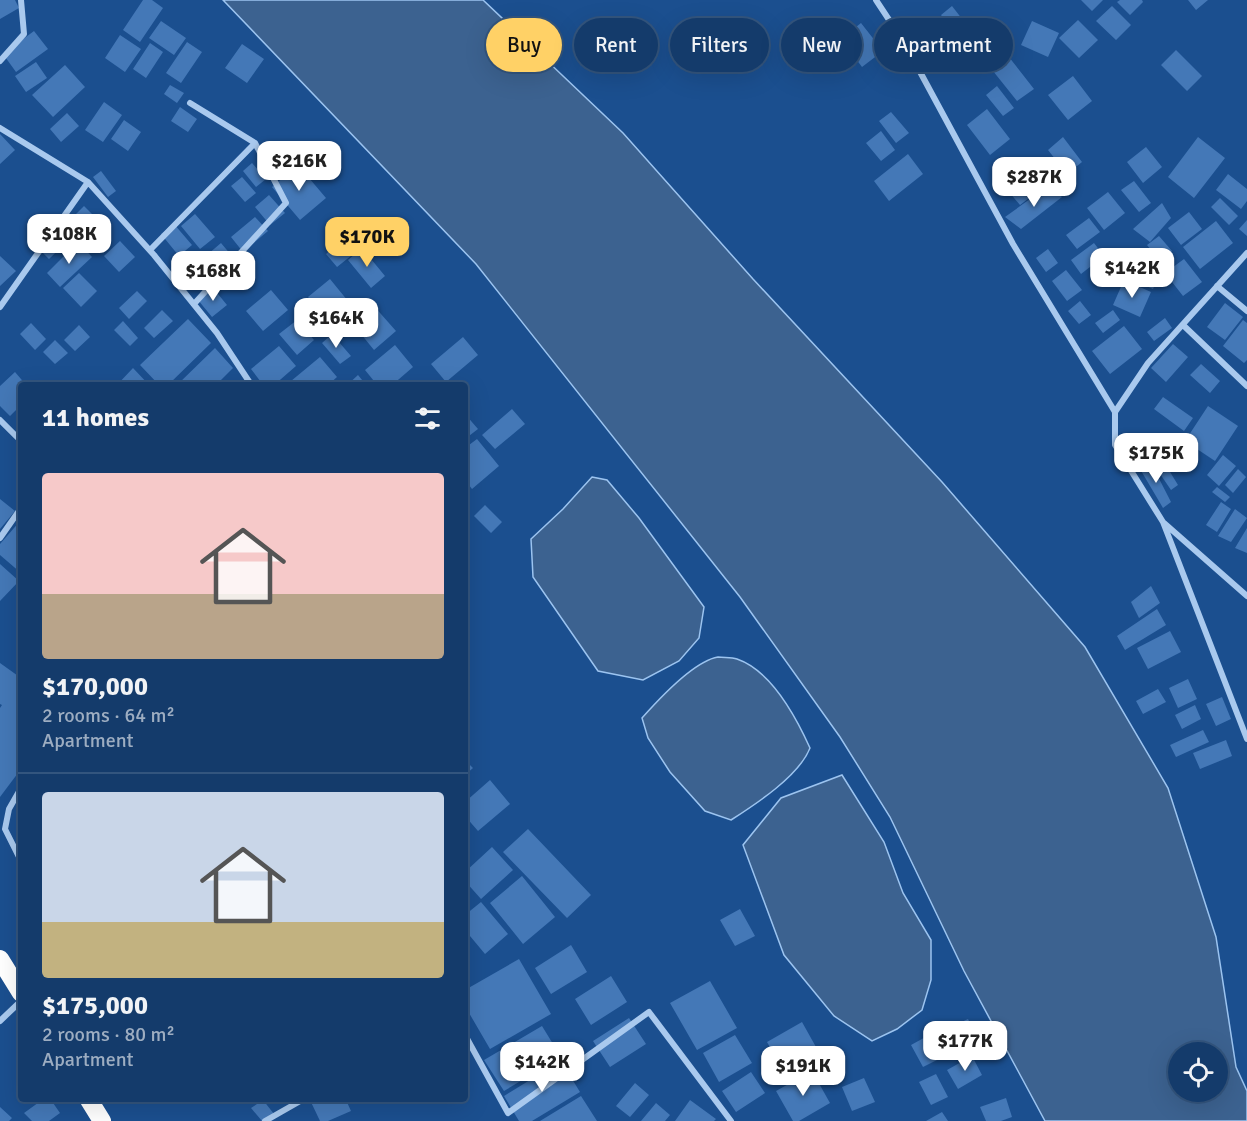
<!DOCTYPE html>
<html lang="en">
<head>
<meta charset="utf-8">
<style>
  :root { --surface:#143b6b; --page:#214673; --text:#f1f3f6; --muted:#9dadc1; --line:#33557e; --accent:#ffd166 }
  body { margin:0; font-family:Signika,sans-serif; background:var(--page); color:var(--text); height:100vh; display:flex; flex-direction:column; font-size:22px; white-space:nowrap }
  * { box-sizing:border-box; margin:0 }
  p { font-size:20px; color:var(--muted) }
  .icon { flex:none; width:33px; height:33px; fill:none; stroke:currentColor; stroke-width:2; stroke-linecap:round; stroke-linejoin:round }
  .map { position:relative; flex:1; overflow:hidden }
  .side { position:absolute; left:18px; top:382px; width:450px; height:720px; display:flex; flex-direction:column; background:var(--surface); border-radius:6px; box-shadow:0 6px 24px #0002,0 0 0 2px var(--line) }
  .side>* { flex:none }
  .banner { position:absolute; left:486px; top:18px; width:570px; height:54px; display:flex; gap:12px }
  .buttons { position:absolute; left:1168px; top:1042px; display:grid; gap:12px }
  .buttons a { display:grid; place-items:center; width:60px; height:60px; border-radius:50%; background:var(--surface); box-shadow:0 6px 24px #0002,0 0 0 2px var(--line); font-size:30px }
  .price { position:absolute; translate:-50% -51px; padding:0 14px; border-radius:12px; background:#fff; color:#222; font-size:20px; line-height:39px; filter:drop-shadow(0 2px 3px #0008) }
  .price::after { content:''; position:absolute; left:50%; top:36px; width:18px; height:14px; margin-left:-9px; background:inherit; clip-path:polygon(0 0,100% 0,50% 100%) }
  .price.current { background:var(--accent); color:#111 }
  ul { padding:0; list-style:none }
  li { display:grid; align-content:center; gap:12px; height:318px; padding:0 24px }
  li+li { border-top:2px solid var(--line) }
  li span { display:grid; place-items:center; height:186px; border-radius:6px; color:#555 }
  li>.icon { margin-inline-start:auto }
  span .icon { width:108px; height:108px; fill:#fffc; stroke-width:1 }
  li b { font-size:26px }
  h2 { display:flex; justify-content:space-between; align-items:center; height:72px; padding:0 24px; font-size:26px }
  .pill { padding:0 21px; border-radius:27px; background:var(--surface); box-shadow:0 6px 24px #0002,0 0 0 2px var(--line); font-size:21px; line-height:54px }
  .pill.current { background:var(--accent); color:#111 }
  .map>svg:first-child { display:block }
  .water { fill:#3c6290; stroke:#9cc4f0; stroke-width:1.5; fill-rule:evenodd }
  .building { fill:#4478b7 }
  .lines { fill:none; stroke-linecap:round; stroke-linejoin:round }
  .street { stroke:#a9c9ee; stroke-width:6 }
  .highway { stroke:#fff; stroke-width:18 }
</style>
</head>
<body>
<div class="map">
<svg width="1247" height="1121" viewBox="0 0 1247 1121">
  <rect width="100%" height="100%" fill="#1b4f8f"/>
  <path class="water" d="M223 0H483L623 133 753 279 942 482 1085 647 1168 788 1216 937 1236 1067 1247 1091V1121H1045L964 971 890 817 840 737 740 597 476 264ZM1179 1053H1218V1092H1179Z
    M592 477 607 480 639 518 704 607 699 638 679 661 643 680 598 671 533 577 531 539 563 509Z
    M718 657C724 658 731 657 737 659 772 671 796 717 810 748 799 776 756 804 731 820L705 811 670 772 648 738 642 718C658 700 694 661 718 657Z
    M842 775 884 842 903 893 931 940V980L922 1010 897 1029 872 1041 834 1016 784 955 743 845 781 798Z"/>
  <path class="building" d="M0 0H15L19 8 0 19Z
    M143 0H152L163 8 140 42 123 30Z
    M1081 0H1103L1092 11Z
    M1120 0H1142L1143 2 1130 15 1117 2Z
    M1188 0H1208L1196 10Z
    M952 6 966 24 954 33 941 15Z
    M1112 6 1131 25 1116 40 1096 21Z
    M1078 20 1098 40 1079 58 1059 38Z
    M161 21 186 38 174 55 149 38Z
    M1032 21 1059 33 1048 57 1021 45Z
    M861 23 883 51 862 67 841 39Z
    M34 31 48 49 16 72 3 54Z
    M967 32 983 52 967 64 951 44Z
    M120 35 141 49 125 72 105 58Z
    M187 42 202 52 181 83 166 73Z
    M150 43 163 52 146 78 133 69Z
    M998 43 1034 89 1017 101 981 56Z
    M242 44 264 59 247 83 225 68Z
    M1176 50 1202 76 1187 91 1161 65Z
    M36 62 47 78 26 92 15 76Z
    M65 65 85 87 53 117 32 95Z
    M1073 76 1092 101 1068 120 1048 95Z
    M170 85 184 93 177 103 164 94Z
    M997 86 1014 108 1003 116 986 95Z
    M104 102 122 115 103 142 85 130Z
    M180 107 197 119 188 132 171 121Z
    M987 109 1010 139 990 155 967 125Z
    M891 112 909 133 896 143 879 121Z
    M67 113 79 126 61 142 50 129Z
    M124 120 141 132 128 151 111 139Z
    M881 131 895 150 881 161 866 143Z
    M0 134 15 150 0 164Z
    M1063 137 1082 162 1067 174 1048 150Z
    M1198 137 1225 158 1194 198 1168 177Z
    M1146 147 1162 167 1143 183 1127 162Z
    M908 154 923 174 889 201 874 181Z
    M1039 159 1054 179 1020 205 1004 186Z
    M252 163 266 179 256 187 243 171Z
    M298 165 326 198 300 220 272 187Z
    M101 171 116 191 108 197 93 177Z
    M1228 174 1247 189V201L1241 209 1216 190Z
    M242 177 256 193 245 202 231 186Z
    M1134 181 1151 203 1139 212 1121 190Z
    M1048 186 1062 197 1021 229 1005 217Z
    M1108 192 1125 213 1104 230 1087 208Z
    M269 195 285 213 270 225 255 207Z
    M1220 198 1238 216 1229 225 1211 207Z
    M1162 203 1171 218 1150 242 1133 229Z
    M84 206 110 232 97 244 72 218Z
    M1189 212 1202 229 1181 245 1168 228Z
    M195 214 215 237 200 249 181 226Z
    M255 217 268 231 243 252 231 237Z
    M1089 218 1100 232 1077 249 1066 235Z
    M63 220 76 233 49 259 36 246Z
    M1247 220V236L1239 229Z
    M1216 221 1233 243 1200 269 1183 247Z
    M174 224 192 245 179 256 161 234Z
    M1159 236 1172 251 1160 261 1147 245Z
    M346 237 357 251 337 267 326 254Z
    M120 241 135 257 119 272 104 256Z
    M78 242 92 257 60 287 47 273Z
    M221 243 237 262 217 279 201 260Z
    M1094 243 1104 256 1081 274 1071 260Z
    M362 248 385 276 371 288 348 260Z
    M1048 249 1058 263 1046 272 1036 258Z
    M1136 253 1164 265 1153 289 1126 277Z
    M0 256 16 271 0 286Z
    M181 259 198 279 188 287 171 268Z
    M1184 259 1202 282 1183 296 1165 273Z
    M1066 270 1082 290 1067 301 1052 281Z
    M79 273 97 291 81 307 63 288Z
    M330 279 352 306 331 324 308 297Z
    M1124 280 1151 292 1140 317 1113 305Z
    M213 288 227 305 212 317 198 300Z
    M271 290 288 310 263 331 246 311Z
    M137 291 147 301 129 319 119 308Z
    M1080 301 1091 315 1079 324 1068 311Z
    M1225 303 1243 317 1225 340 1207 327Z
    M373 305 396 331 374 350 352 323Z
    M162 310 173 321 154 338 144 328Z
    M1113 310 1120 320 1103 333 1095 323Z
    M1165 318 1172 328 1154 341 1147 332Z
    M188 319 211 343 167 386H160L140 365Z
    M297 320 314 340 297 355 279 334Z
    M1243 320 1247 323V360L1244 363 1223 346Z
    M123 321 138 338 130 346 114 330Z
    M31 323 46 339 35 350 20 334Z
    M79 325 90 337 75 351 64 340Z
    M1124 326 1142 349 1110 374 1092 351Z
    M332 334 351 356 340 364 322 343Z
    M463 337 478 355 446 382 431 364Z
    M55 340 68 353 55 364 43 352Z
    M1173 344 1188 357 1166 382 1151 368Z
    M395 345 413 367 391 386H378L365 370Z
    M279 346 296 366 273 386H264L251 369Z
    M215 348 233 368 215 386H176Z
    M320 357 337 377 327 386H285Z
    M1201 364 1220 381 1210 393 1190 375Z
    M133 368 150 386H116Z
    M15 372 27 386H21V405L10 416 0 406V386Z
    M358 375 367 386H346Z
    M1163 397 1193 418 1184 431 1154 409Z
    M1208 406 1238 426 1215 461 1185 441Z
    M512 409 525 424 495 449 482 435Z
    M465 414 478 429 465 439Z
    M477 439 499 466 472 489 465 480V448Z
    M1223 455 1236 466 1219 486 1207 475Z
    M1150 461 1171 502 1163 508 1140 469Z
    M1164 462 1178 485 1171 490 1156 468Z
    M1238 469 1246 477 1233 493 1225 485Z
    M1217 487 1230 497 1225 502 1212 492Z
    M0 499 15 511 0 529Z
    M1221 502 1231 509 1217 532 1206 525Z
    M485 505 502 522 491 533 474 516Z
    M1235 509 1247 518 1231 542 1218 536Z
    M21 520V573L0 555V544Z
    M1247 528V553L1235 548Z
    M0 564 19 581 0 601Z
    M1151 586 1160 603 1139 618 1131 602Z
    M1157 609 1166 625 1125 650 1117 636Z
    M1170 631 1181 652 1148 669 1137 648Z
    M0 663 21 678V769L0 797V708L2 705 0 704Z
    M1188 679 1197 699 1178 708 1169 688Z
    M1158 689 1166 702 1143 714 1136 701Z
    M1222 697 1231 719 1216 726 1206 704Z
    M1195 705 1201 719 1182 729 1175 715Z
    M1203 730 1209 742 1176 757 1170 745Z
    M1226 740 1232 756 1200 769 1193 753Z
    M465 760 473 768 465 775Z
    M490 780 510 804 478 831 465 816V802Z
    M528 829 591 895 567 918 503 852Z
    M492 847 513 870 481 899 465 881V872Z
    M522 876 555 917 523 944 490 903Z
    M481 902 508 934 485 954 465 930V915Z
    M740 909 755 936 735 946 720 920Z
    M571 945 587 972 551 994 535 968Z
    M519 959 551 1014 490 1049 465 1006V990Z
    M611 976 627 1002 591 1025 575 999Z
    M710 981 737 1028 697 1050 670 1003Z
    M629 1018 646 1044 610 1067 593 1041Z
    M968 1019 980 1044 946 1060 934 1035Z
    M802 1022 821 1056 786 1076 767 1042Z
    M542 1026 561 1057 504 1091 484 1060Z
    M931 1034 943 1057 923 1067 911 1045Z
    M735 1035 752 1063 719 1082 703 1053Z
    M972 1056 982 1075 958 1089 947 1070Z
    M561 1061 580 1092 532 1121H519L504 1096Z
    M812 1071 830 1103 799 1121H793L776 1091Z
    M751 1072 765 1093 736 1112 722 1091Z
    M936 1074 948 1097 931 1105 919 1082Z
    M864 1078 875 1102 852 1111 842 1087Z
    M635 1083 649 1095 630 1117 616 1106Z
    M581 1096 597 1121H540Z
    M1006 1098 1012 1117 1001 1121H986L980 1107Z
    M42 1100H51L60 1113 49 1121H32L24 1113Z
    M263 1100 274 1114 265 1121H262L251 1108Z
    M310 1100H346L351 1111 328 1121H320Z
    M690 1100 716 1119 714 1121H675Z
    M656 1103 670 1115 665 1121H641Z
    M0 1107 12 1118 9 1121H0Z
    M942 1112 948 1121H926Z"/>
  <g class="lines">
    <path class="street" d="M876 0 905 44 1013 244 1115 412
      M0 61 24 34 21 0
      M190 103 255 143 286 203 194 304
      M0 128 88 182 154 255 217 333 252 386
      M150 250 255 143
      M1247 253 1148 363 1115 412V445L1163 522 1247 739
      M1217 286 1247 311
      M0 307 88 182
      M1183 325 1247 386
      M0 420 21 441
      M1164 523 1247 596
      M0 538 21 508
      M21 788 9 809 5 829 21 861
      M0 1021 21 1001
      M465 1035 508 1113 649 1012 731 1121
      M265 1121 302 1100"/>
    <path class="highway" d="M0 959 21 993
      M89 1100 102 1121"/>
  </g>
</svg>
<div class="buttons">
<a><svg class="icon" aria-label="locate" viewBox="0 0 24 24"><circle cx="12" cy="12" r="6"/><path d="M12 2v4M12 18v4M2 12h4M18 12h4"/></svg></a>
</div>
<b class="price" style="left:299px;top:192px">$216K</b>
<b class="price" style="left:1034px;top:208px">$287K</b>
<b class="price" style="left:69px;top:265px">$108K</b>
<b class="price current" style="left:367px;top:268px">$170K</b>
<b class="price" style="left:1132px;top:299px">$142K</b>
<b class="price" style="left:213px;top:302px">$168K</b>
<b class="price" style="left:336px;top:349px">$164K</b>
<b class="price" style="left:1156px;top:484px">$175K</b>
<b class="price" style="left:965px;top:1072px">$177K</b>
<b class="price" style="left:542px;top:1093px">$142K</b>
<b class="price" style="left:803px;top:1097px">$191K</b>
<div class="banner">
<a class="pill current">Buy</a>
<a class="pill">Rent</a>
<a class="pill">Filters</a>
<a class="pill">New</a>
<a class="pill">Apartment</a>
</div>
<section class="side">
<h2>11 homes<svg class="icon" aria-label="filters" viewBox="0 0 24 24"><path d="M4 7h16M4 17h16"/><circle cx="9" cy="7" r="2"/><circle cx="15" cy="17" r="2"/></svg></h2>
<ul>
<li><span style="background:linear-gradient(#f6c9c9 65%,#b9a48a 0)"><svg class="icon" aria-label="home" viewBox="0 0 24 24"><path d="M3 11l9-7 9 7M6 9v11h12V9"/></svg></span><div><b>$170,000</b><p>2 rooms · 64 m²</p><p>Apartment</p></div></li>
<li><span style="background:linear-gradient(#c9d6e8 70%,#c2b280 0)"><svg class="icon" aria-label="home" viewBox="0 0 24 24"><path d="M3 11l9-7 9 7M6 9v11h12V9"/></svg></span><div><b>$175,000</b><p>2 rooms · 80 m²</p><p>Apartment</p></div></li>
</ul>
</section>
</div>
</body>
</html>
